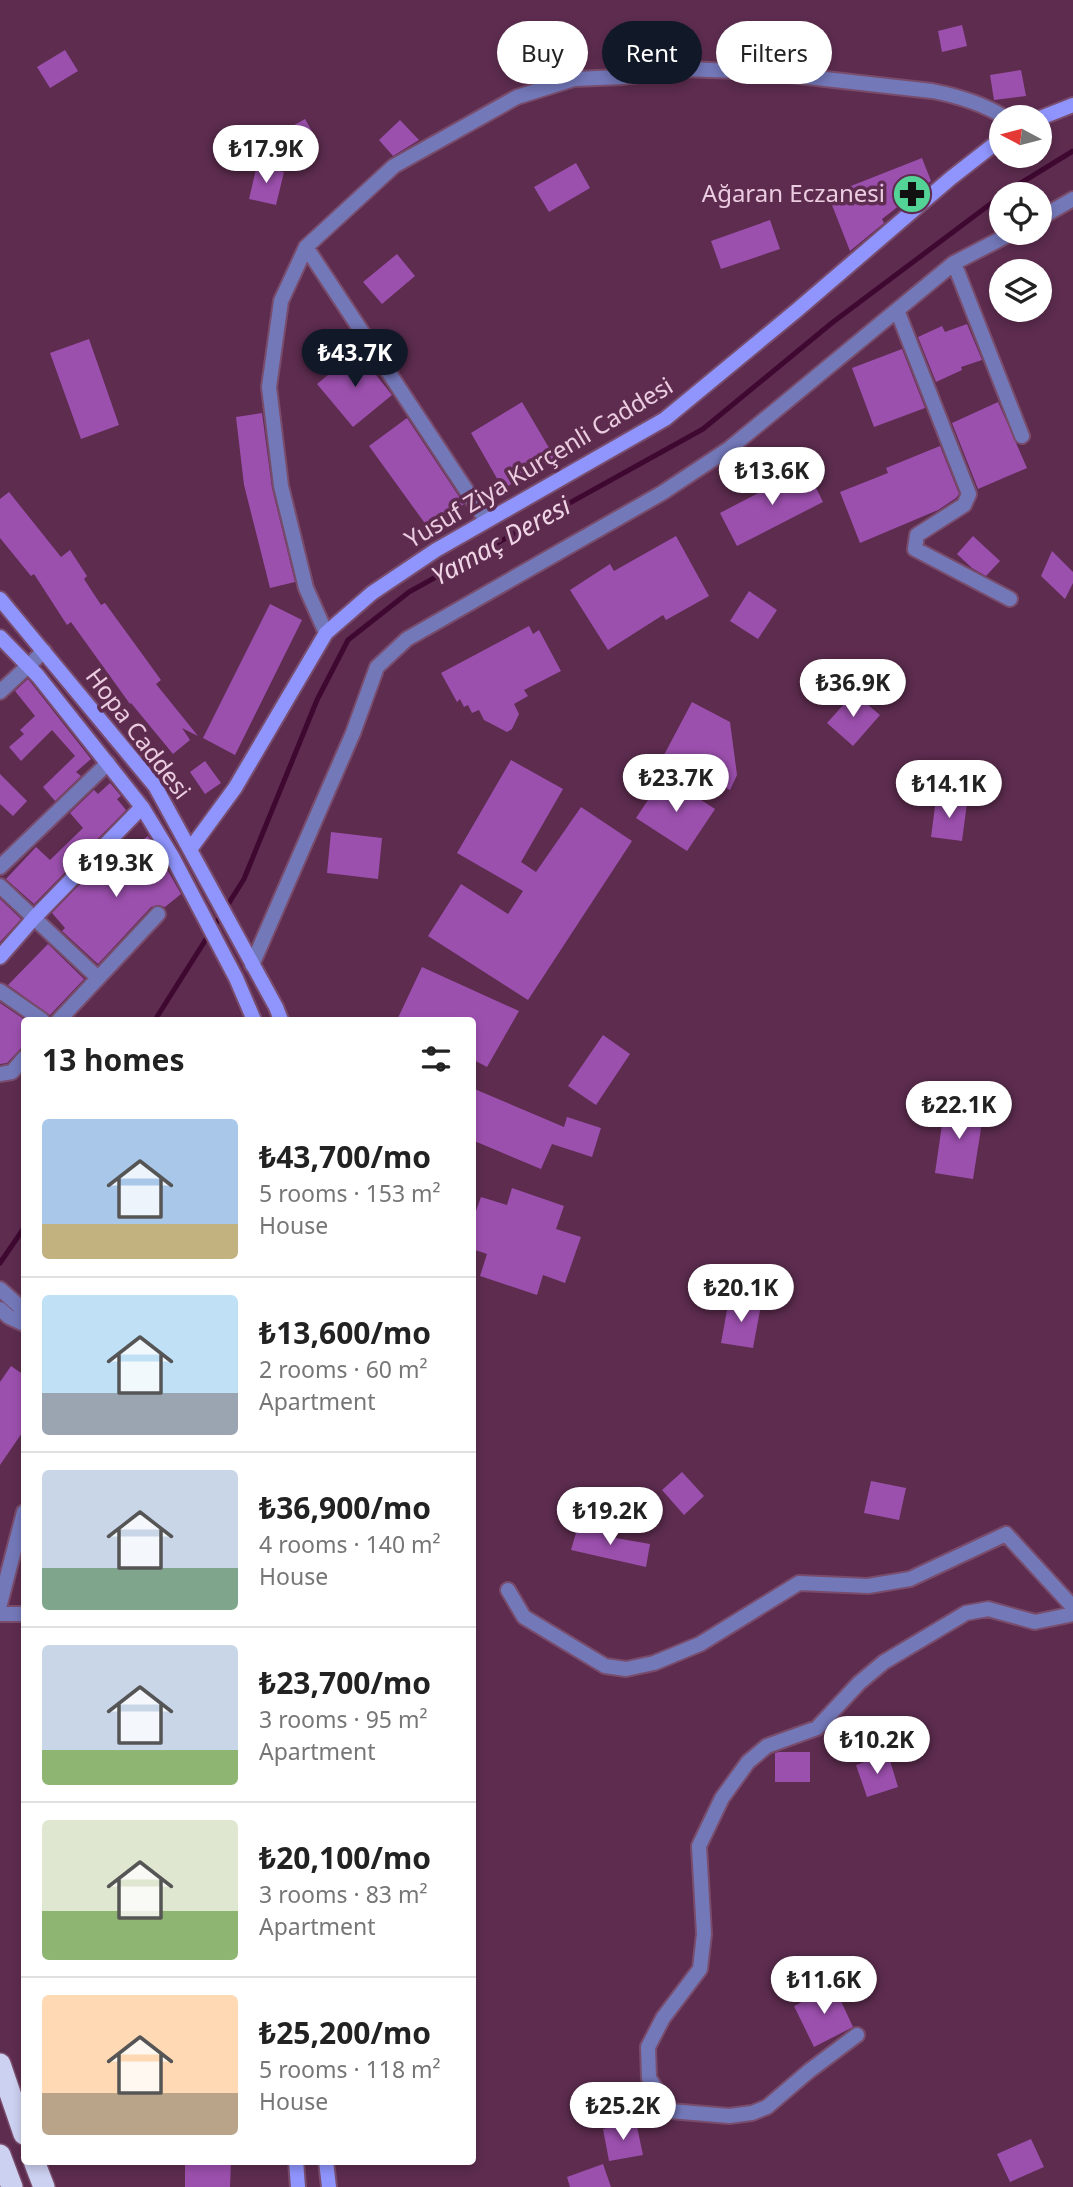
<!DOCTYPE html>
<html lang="en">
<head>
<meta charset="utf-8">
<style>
  :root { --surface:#fff; --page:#f6f6f6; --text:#222; --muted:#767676; --line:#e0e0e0; --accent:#111827 }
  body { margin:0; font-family:"Noto Sans",sans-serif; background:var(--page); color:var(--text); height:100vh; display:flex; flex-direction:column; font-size:26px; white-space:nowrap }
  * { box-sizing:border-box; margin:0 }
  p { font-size:23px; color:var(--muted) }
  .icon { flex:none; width:38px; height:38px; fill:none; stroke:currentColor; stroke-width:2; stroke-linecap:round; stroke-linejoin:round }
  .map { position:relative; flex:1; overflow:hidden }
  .details { position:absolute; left:21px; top:1017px; width:455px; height:1148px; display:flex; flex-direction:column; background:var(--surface); border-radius:7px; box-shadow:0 4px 10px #0003 }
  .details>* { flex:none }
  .banner { position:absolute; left:497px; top:21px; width:471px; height:63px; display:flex; gap:14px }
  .needle { width:46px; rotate:277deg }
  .controls { position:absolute; left:989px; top:105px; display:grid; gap:14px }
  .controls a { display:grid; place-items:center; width:63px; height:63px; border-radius:50%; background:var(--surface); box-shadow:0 4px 10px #0003; font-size:35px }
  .price { position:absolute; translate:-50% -60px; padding:0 16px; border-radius:24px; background:#fff; color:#222; font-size:23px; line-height:46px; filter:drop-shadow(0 2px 4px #0008) }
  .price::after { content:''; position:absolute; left:50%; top:42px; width:21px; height:16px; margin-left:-10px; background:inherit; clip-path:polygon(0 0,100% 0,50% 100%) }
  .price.active { background:var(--accent); color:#fff }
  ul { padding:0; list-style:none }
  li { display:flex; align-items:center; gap:21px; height:175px; padding:0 21px }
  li+li { border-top:2px solid var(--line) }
  li span { display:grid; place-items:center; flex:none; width:196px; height:140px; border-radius:7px; color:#555 }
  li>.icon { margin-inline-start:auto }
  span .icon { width:84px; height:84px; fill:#fffc; stroke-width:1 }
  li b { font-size:30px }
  h2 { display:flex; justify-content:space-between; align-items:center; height:84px; padding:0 21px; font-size:30px }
  .tag { padding:0 24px; border-radius:32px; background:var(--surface); box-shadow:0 4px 10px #0003; font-size:24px; line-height:63px }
  .tag.active { background:var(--accent); color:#fff }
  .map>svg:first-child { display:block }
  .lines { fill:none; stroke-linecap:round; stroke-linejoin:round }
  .stream { stroke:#3e0831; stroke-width:5 }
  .building { fill:#9c50ae }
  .street-casing { stroke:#794c6c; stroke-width:18 }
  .secondary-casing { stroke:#794c6c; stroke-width:18 }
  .highway-casing { stroke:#794c6c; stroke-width:24 }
  .street { stroke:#7378b9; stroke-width:14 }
  .secondary { stroke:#8f95fc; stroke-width:14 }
  .highway { stroke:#cdd1f1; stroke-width:21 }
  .labels { text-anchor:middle; stroke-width:7; stroke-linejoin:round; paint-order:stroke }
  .poi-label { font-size:24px; fill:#ebcce0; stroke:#5d2c4f; text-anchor:end }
  .street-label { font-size:24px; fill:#ebcce0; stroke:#5d2c4f }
  .water-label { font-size:26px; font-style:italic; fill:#f0d5e6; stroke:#5d2c4f }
</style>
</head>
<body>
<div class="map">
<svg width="1073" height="2187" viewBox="0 0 1073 2187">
  <rect width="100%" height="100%" fill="#5d2c4f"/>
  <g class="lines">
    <path class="stream" d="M1003 194 1073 151
      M155 1020 244 879 317 700 348 640 409 592 703 429 833 322 1001 196
      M0 1263 24 1228"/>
  </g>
  <path class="building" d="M962 25 967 46 942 52 938 31Z
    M65 50 78 71 50 88 37 67Z
    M1021 70 1026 96 994 100 990 75Z
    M305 119 314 135 291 148 282 132Z
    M400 120 419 140 393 156 379 140Z
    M922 158 931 181 882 219 884 223 850 251 828 195Z
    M576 163 590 188 549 212 534 187Z
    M257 165 284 172 276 205 249 199Z
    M770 220 780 249 721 269 711 241Z
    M397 254 415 276 382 304 363 282Z
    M967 324 982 360 961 367 962 370 936 382 918 337 942 326 945 332Z
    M89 339 119 425 81 439 50 353Z
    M902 349 925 408 874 427 852 368Z
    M357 351 392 395 353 427 317 384Z
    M522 402 555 458 503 489 471 433Z
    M998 402 1027 468 978 489 952 423Z
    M262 413 272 488 295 582 270 588 244 485 236 417Z
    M407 418 464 504 429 529 369 446Z
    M940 446 959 494 956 498 938 510 860 543 840 492 888 473 886 468Z
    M806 468 823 502 737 546 720 513Z
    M9 492 61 557 70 550 87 576 84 579 101 605 105 603 161 680 156 684 198 736 182 728 190 740 173 754 131 703 130 704 71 622 67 625 34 574 31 576 0 538V499Z
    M676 536 709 596 666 620 663 615 608 650 570 590 610 564 614 571Z
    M973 536 1000 561 986 576 972 568 957 554Z
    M1052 551 1073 572V583L1065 599 1041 576Z
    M749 591 777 610 758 639 730 621Z
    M270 604 302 620 235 755 203 738Z
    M529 626 533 634 539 630 561 671 524 690 528 696 514 704 519 714 512 729 507 732 484 720 479 710 472 713 468 705 464 707 460 699 457 702 441 673Z
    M28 679 91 759 76 772 81 776 55 801 43 787 75 756 52 730 21 761 9 747 24 734 20 730 35 716 15 691Z
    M854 693 880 715 853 746 827 723Z
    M692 702 730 722 737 775 730 790 664 755Z
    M511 760 563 789 521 862 536 872 581 807 632 841 528 1000 428 936 461 884 508 914 523 891 457 853Z
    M205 761 221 783 205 794 190 772Z
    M0 774 27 801 13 816 0 804Z
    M664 776 715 809 687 851 636 818Z
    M110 783 121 796 117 799 126 810 34 904 6 879 36 847 50 860 83 828 70 813 94 790 98 794Z
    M936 799 967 803 962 841 931 837Z
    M331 832 382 838 378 879 327 873Z
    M148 836 181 894 165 907 159 905 151 907 98 964 62 931 65 928 52 913 111 852 119 858Z
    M0 899 21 919 0 942Z
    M48 944 84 979 50 1015 8 985Z
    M422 967 519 1011 487 1067 472 1059V1020H397Z
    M0 1003 25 1020 24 1045 7 1063 0 1064Z
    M603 1035 630 1054 596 1105 568 1086Z
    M472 1088 564 1127 567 1117 601 1128 592 1157 552 1144 541 1169 472 1140Z
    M945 1104 984 1110 973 1179 935 1173Z
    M512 1188 564 1206 556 1229 581 1237 565 1283 543 1275 537 1295 480 1276 487 1254 472 1249V1222L481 1197 507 1205Z
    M729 1299 761 1305 753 1348 721 1343Z
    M11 1366 24 1375V1430L0 1465V1382Z
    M682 1472 704 1496 684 1515 662 1490Z
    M871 1481 906 1488 899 1520 864 1513Z
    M578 1526 611 1534 610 1537 650 1544 646 1567 571 1550Z
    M779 1752H810V1782H775V1753Z
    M888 1754 898 1787 867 1797 856 1765Z
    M834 1986 853 2027 814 2047 794 2006Z
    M636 2122 643 2155 609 2161 603 2129Z
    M1031 2139 1044 2167 1010 2182 997 2154Z
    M185 2161H231L230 2187H185Z
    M603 2164 611 2187H570L567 2177Z"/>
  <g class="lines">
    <g class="street-casing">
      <path id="street" d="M1040 218 1073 199
        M306 247 486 520
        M954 263 1022 436
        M897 310 969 494 964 505 917 535 915 549 1010 599
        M326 633 306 588 281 486 269 387 281 301 306 247 394 166 517 97 574 79 622 77 684 69 763 72 932 91C958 96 982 103 1004 117
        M0 692 44 651
        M0 867 108 763
        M0 886 98 978
        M252 965 353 733 377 667 407 639 662 493 730 448 954 263 1012 233
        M0 991 42 1020
        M59 1020 158 914
        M0 1074 12 1072 24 1058
        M0 1289 19 1306 24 1315
        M0 1309 9 1317 24 1324
        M508 1590 524 1617 605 1666 626 1669 654 1663 700 1644 799 1583 868 1586 910 1579 1006 1534 1073 1607
        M0 1604 24 1512
        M0 1614H24
        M857 2035 809 2071 767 2107 752 2113 729 2116 670 2111 649 2078 648 2047 663 2018 700 1969 704 1934 699 1846 722 1798 748 1762 767 1746 817 1728 859 1683 884 1662 966 1613 988 1609 1035 1622 1073 1614"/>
    </g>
    <g class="secondary-casing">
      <path id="secondary" d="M1040 118 1073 105
        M0 599 155 786 276 1007 281 1020
        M0 637 38 676 142 807 173 858 236 978 254 1020
        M191 848 235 788 326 633 372 593 436 550 665 419 796 311 951 178 1001 139
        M0 957 34 918 142 807
        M296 2161 298 2187
        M326 2161 329 2187"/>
    </g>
    <g class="highway-casing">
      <path id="highway" d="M0 2064 24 2134
        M0 2155 12 2187
        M34 2161 44 2187"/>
    </g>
    <use href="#street" class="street"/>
    <use href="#secondary" class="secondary"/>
    <use href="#highway" class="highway"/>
  </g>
  <defs>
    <g id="pharmacy-disc" transform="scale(2.0125)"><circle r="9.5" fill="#53d396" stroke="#5d2c4f"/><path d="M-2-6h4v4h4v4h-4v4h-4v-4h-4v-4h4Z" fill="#111"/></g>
  </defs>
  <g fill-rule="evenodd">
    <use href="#pharmacy-disc" x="912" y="194"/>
  </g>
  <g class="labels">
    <g class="poi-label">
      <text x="885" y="202">Ağaran Eczanesi</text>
    </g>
    <g class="street-label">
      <text transform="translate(539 463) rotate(-31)" y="8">Yusuf Ziya Kurçenli Caddesi</text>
      <text transform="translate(138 734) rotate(53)" y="8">Hopa Caddesi</text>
    </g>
    <g class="water-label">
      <text transform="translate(501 541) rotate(-29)" y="9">Yamaç Deresi</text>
    </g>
  </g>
</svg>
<div class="controls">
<a><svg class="needle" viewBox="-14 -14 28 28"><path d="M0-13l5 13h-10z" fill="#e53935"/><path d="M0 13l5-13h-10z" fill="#767676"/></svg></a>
<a><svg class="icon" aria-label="locate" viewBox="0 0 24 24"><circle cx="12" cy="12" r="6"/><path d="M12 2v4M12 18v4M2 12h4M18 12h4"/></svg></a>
<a><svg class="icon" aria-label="layers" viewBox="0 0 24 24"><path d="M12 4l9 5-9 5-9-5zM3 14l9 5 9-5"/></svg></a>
</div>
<b class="price" style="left:266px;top:185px">₺17.9K</b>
<b class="price active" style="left:355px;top:389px">₺43.7K</b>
<b class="price" style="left:772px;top:507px">₺13.6K</b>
<b class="price" style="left:853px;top:719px">₺36.9K</b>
<b class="price" style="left:676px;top:814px">₺23.7K</b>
<b class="price" style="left:949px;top:820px">₺14.1K</b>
<b class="price" style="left:116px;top:899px">₺19.3K</b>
<b class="price" style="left:959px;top:1141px">₺22.1K</b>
<b class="price" style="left:741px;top:1324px">₺20.1K</b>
<b class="price" style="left:610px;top:1547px">₺19.2K</b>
<b class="price" style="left:877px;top:1776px">₺10.2K</b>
<b class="price" style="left:824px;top:2016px">₺11.6K</b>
<b class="price" style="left:623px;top:2142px">₺25.2K</b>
<div class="banner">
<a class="tag">Buy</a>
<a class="tag active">Rent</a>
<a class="tag">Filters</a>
</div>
<section class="details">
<h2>13 homes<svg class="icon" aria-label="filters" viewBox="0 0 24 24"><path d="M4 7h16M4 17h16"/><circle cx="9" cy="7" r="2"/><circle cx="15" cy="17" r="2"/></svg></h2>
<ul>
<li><span style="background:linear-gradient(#a9c7e8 75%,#c2b280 0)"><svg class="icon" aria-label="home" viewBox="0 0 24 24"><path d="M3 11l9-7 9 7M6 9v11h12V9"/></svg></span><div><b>₺43,700/mo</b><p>5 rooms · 153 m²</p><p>House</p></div></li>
<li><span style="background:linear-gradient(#bfe0f5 70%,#9aa5b1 0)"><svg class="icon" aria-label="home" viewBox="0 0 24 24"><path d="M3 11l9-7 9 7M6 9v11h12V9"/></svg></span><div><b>₺13,600/mo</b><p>2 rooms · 60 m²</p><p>Apartment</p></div></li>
<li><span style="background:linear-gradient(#c9d6e8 70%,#7fa58c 0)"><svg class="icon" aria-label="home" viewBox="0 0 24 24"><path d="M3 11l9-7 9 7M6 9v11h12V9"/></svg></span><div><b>₺36,900/mo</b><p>4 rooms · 140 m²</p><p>House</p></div></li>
<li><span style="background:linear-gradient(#c9d6e8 75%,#8fb573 0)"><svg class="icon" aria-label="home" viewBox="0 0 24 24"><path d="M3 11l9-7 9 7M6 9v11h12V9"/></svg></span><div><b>₺23,700/mo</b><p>3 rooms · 95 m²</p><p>Apartment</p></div></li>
<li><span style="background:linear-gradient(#dfe7d0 65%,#8fb573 0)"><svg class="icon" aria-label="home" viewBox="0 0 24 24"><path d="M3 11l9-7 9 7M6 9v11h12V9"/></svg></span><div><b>₺20,100/mo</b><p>3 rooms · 83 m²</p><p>Apartment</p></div></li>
<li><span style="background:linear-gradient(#ffd9b3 70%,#b9a48a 0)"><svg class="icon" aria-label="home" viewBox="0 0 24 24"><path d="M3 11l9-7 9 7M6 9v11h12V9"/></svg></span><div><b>₺25,200/mo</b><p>5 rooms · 118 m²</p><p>House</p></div></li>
</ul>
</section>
</div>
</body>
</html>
